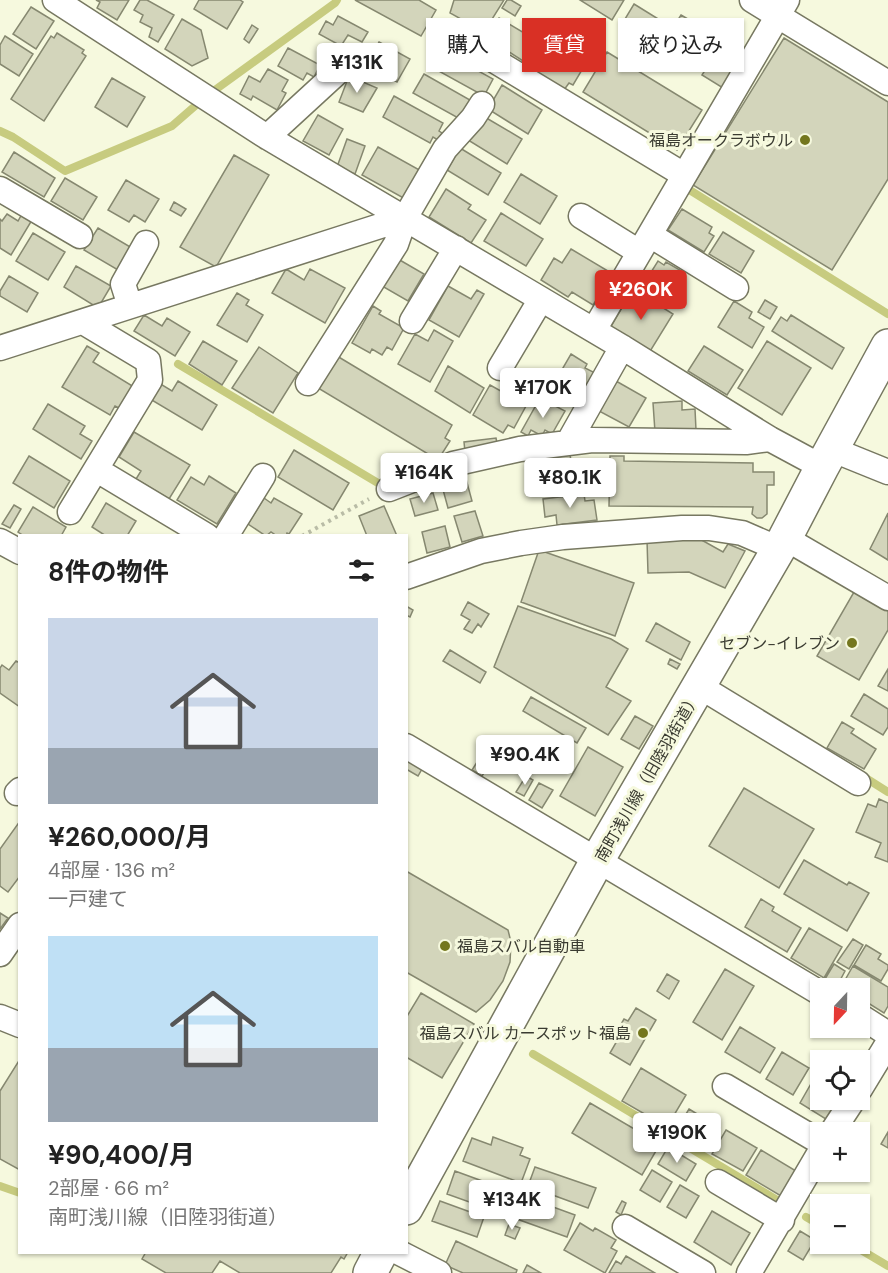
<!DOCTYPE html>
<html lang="ja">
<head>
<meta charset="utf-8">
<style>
  :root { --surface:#fff; --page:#f2f2f2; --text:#222; --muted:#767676; --accent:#d93025 }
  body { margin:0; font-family:"DM Sans","Noto Sans JP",sans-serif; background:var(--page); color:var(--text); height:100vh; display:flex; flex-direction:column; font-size:22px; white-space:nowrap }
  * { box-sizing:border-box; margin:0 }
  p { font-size:20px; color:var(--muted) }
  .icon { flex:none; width:33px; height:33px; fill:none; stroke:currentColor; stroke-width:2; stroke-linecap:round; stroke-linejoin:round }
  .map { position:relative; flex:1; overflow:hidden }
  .side { position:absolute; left:18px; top:534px; width:390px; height:720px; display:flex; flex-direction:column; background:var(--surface); border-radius:0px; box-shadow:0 2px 4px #0004 }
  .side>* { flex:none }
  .top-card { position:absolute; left:426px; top:18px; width:372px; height:54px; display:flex; gap:12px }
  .needle { width:39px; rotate:202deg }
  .tools { position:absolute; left:810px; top:978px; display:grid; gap:12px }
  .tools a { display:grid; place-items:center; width:60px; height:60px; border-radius:0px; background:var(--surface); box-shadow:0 2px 4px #0004; font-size:30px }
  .price { position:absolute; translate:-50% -51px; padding:0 14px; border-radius:6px; background:#fff; color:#222; font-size:20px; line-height:39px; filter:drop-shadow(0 2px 3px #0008) }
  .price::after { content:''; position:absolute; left:50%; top:36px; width:18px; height:14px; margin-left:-9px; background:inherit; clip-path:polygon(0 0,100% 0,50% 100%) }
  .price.selected { background:var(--accent); color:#fff }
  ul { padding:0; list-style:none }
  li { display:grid; align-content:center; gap:12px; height:318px; padding:0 30px }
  li span { display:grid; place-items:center; height:186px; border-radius:0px; color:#555 }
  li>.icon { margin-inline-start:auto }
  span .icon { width:108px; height:108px; fill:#fffc; stroke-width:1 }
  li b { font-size:26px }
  h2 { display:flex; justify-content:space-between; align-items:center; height:72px; padding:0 30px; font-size:26px }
  .chip { padding:0 21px; border-radius:0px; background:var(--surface); box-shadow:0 2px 4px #0004; font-size:21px; line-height:54px }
  .chip.selected { background:var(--accent); color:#fff }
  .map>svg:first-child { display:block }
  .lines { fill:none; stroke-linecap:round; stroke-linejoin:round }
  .stream { stroke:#c7cb7f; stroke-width:8 }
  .building { fill:#d3d5bb; stroke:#868870; stroke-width:1.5 }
  .street-casing { stroke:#777861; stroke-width:27 }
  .secondary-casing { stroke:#777861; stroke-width:36 }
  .path { stroke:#b9bca6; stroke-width:4; stroke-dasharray:3 4.5; stroke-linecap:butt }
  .street { stroke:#fff; stroke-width:24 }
  .secondary { stroke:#fff; stroke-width:33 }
  .poi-dot { fill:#74771e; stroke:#f6f9de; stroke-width:2 }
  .labels { text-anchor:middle; stroke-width:6; stroke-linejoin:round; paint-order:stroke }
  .poi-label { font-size:16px; fill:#3a3b31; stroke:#f6f9de; text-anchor:end }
  .street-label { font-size:16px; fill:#3a3b31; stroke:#f6f9de }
</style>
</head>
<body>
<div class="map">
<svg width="888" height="1273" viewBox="0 0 888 1273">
  <rect width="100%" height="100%" fill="#f6f9de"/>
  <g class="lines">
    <path class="stream" d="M215 90 335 3 337 0
      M0 131 13 137 65 171 172 126 195 106
      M688 189 888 314
      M178 364 383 486
      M861 775 888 792
      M533 1054 782 1203
      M0 1186 20 1193
      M806 1217 820 1225
      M851 1244 888 1266"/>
  </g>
  <path class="building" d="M96 0H129L117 20 97 8 100 2Z
    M140 0H147L174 15 158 42 149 37 152 28 140 22 143 15 134 10Z
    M199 0H240L243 2 227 29 194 9Z
    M355 0H419L436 10 421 36Z
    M454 0H504L484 32 450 13Z
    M507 0H511L521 6 515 16 502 8Z
    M580 0H624L612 20Z
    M634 4 668 25 656 45 622 24Z
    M31 7 54 21 36 49 13 34Z
    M681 15 710 32 689 66 660 48Z
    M338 16 368 32 362 42 348 35 341 46 319 34 326 21 333 25Z
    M499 18 536 40 523 61 503 48 500 52 484 43Z
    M182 19 201 30 208 58 192 66 165 49Z
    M252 25 258 29 249 43 244 39Z
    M57 33 84 50 82 53 86 56 44 121 11 99 51 36 54 38Z
    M549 33 589 58 573 85 569 83 564 90 528 68Z
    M5 36 33 54 19 76 0 64V45Z
    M726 37 747 50 723 88 702 75Z
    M784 38 888 102V179L832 270 693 185Z
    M379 42 410 59 397 82 367 65Z
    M288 48 320 65 314 77 307 73 303 80 278 66Z
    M444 52 493 79 484 96 435 69Z
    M607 52 702 110 677 150 583 92Z
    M268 69 288 80 282 91 286 93 277 110 253 96 251 100 240 94 249 76 260 82Z
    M424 74 470 100 460 119 413 93Z
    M349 76 377 88 363 112 339 102Z
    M112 78 145 97 127 127 95 107Z
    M502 85 542 110 528 134 488 109Z
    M394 96 443 123 439 131 442 133 438 140 433 137 430 143 383 117Z
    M318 115 343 129 329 155 303 141Z
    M483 116 522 139 507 164 468 140Z
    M347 139 365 146 355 174 337 167Z
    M378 147 423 172 407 200 362 175Z
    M460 148 501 173 488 195 447 170Z
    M14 152 55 178 44 197 2 172Z
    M234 155 269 175 216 267 180 247Z
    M521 174 557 196 540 224 504 202Z
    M65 178 97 197 83 220 51 201Z
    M126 180 159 199 145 222 134 215 129 222 108 210Z
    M446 189 471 205 468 209 486 220 471 243 429 217Z
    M174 202 186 209 181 216 170 210Z
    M682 209 712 227 709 233 714 236 704 252 668 230Z
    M501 213 543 239 526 266 484 241Z
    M7 214 18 221 22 214 32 220 11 255 0 248V219L2 221Z
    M98 228 132 248 118 270 84 250Z
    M723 232 754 251 741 273 709 254Z
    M33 233 65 252 48 280 16 261Z
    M571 249 613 274 593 305 572 292 568 297 541 280 554 258 562 263Z
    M398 259 424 274 408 301 382 286Z
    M658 261 664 265 666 262 685 273 668 300 643 285Z
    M76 266 111 286 98 308 64 287Z
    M286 269 304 280 310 269 345 288 325 323 272 293Z
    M9 276 38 293 27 312 0 296V291Z
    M448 286 471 299 477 290 484 294 459 337 429 320Z
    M633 289 673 314 649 353 610 328Z
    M237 293 249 300 246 305 263 315 247 342 217 325Z
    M765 300 777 307 770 319 758 312Z
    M734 301 752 312 749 318 764 327 752 348 718 327Z
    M373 306 381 311 379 314 404 328 392 350 387 347 382 355 372 349 370 353 352 343Z
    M144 315 162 326 167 318 190 332 175 356 134 331Z
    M791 315 844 348 832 369 772 331 781 317 787 321Z
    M434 330 453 341 430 382 398 364 415 334 428 341Z
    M203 341 237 361 222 385 189 364Z
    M767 341 811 368 782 415 738 388Z
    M87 346 99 353 93 362 134 387 121 409 115 406 110 415 62 387Z
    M704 346 743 370 727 395 688 371Z
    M259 347 298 373 273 413 232 388Z
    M571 354 587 364 585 368 597 374 581 402 571 396 568 403 549 392Z
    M337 356 452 425 445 438 450 441 438 460 318 388Z
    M448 366 484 388 470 413 435 391Z
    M178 381 217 405 202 430 150 399 159 383 172 391Z
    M616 381 646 398 629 427 599 411Z
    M490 385 515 399 521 389 532 395 514 428 508 425 503 433 473 415Z
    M540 398 565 411 552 434 545 430 542 436 531 430 528 436 521 432Z
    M682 401V410L695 409 696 430 655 432 653 403Z
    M48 404 85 426 80 434 92 441 81 459 33 429Z
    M134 432 190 465 169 499 136 479 141 471 119 457Z
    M496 438 498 448 465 452 464 442Z
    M294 450 349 483 333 510 278 477Z
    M570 455 572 466 583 464 586 483 551 489 545 459Z
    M29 456 70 481 54 508 13 483Z
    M610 456H624V461L753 463V472H774V485H767V514L762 518H757L752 514 753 507 609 506Z
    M209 476 236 493 217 524 177 500 191 477 204 485Z
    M466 479 472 501 448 508 442 486Z
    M433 493 438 510 415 516 410 499Z
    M584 494 585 501 594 500 597 520 557 525 556 515 545 517 543 499Z
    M264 498 271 503 274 498 302 514 289 534 287 533 286 536H277L271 532 266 536 248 524Z
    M106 503 136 521 127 536H106L92 527Z
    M14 505 21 509 10 528 2 524Z
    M384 506 397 536H367L359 516Z
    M33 507 66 527 61 536H24L18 532Z
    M475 511 483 536 462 542 454 516Z
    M888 513V560L870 549Z
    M445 526 450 547 427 553 422 532Z
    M698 538 723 552 728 544 745 551 725 588 689 572 648 573 647 540Z
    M539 550 634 583 615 636 521 602Z
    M854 592 888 611V630L859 680 817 656Z
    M468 602 489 614 481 627 478 624 472 633 464 629 470 620 461 615Z
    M406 606 413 610 410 617 406 615Z
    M518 606 611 639 628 649 606 687 631 701 608 735 494 667Z
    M656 623 690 642 681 660 646 641Z
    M450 650 486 672 480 683 443 661Z
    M670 659 680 664 677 669 668 664Z
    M16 661 20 663V707L0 693V668L2 665 9 670Z
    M888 669V691L878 686Z
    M864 694 888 709V727L883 735 851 716Z
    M531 697 586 728 577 743 523 711Z
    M635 716 653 726 639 749 621 739Z
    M842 722 854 729 851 733 876 749 864 769 827 748Z
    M588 747 623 767 595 816 560 796Z
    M479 759 489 765 482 776 472 770Z
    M406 760 422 769 418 776 406 769Z
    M526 776 533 780 524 796 516 792Z
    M539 783 553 790 542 808 529 800Z
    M744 788 814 829 779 888 709 846Z
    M879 799 888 803V862L875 857 881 843 856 832 868 804 876 807Z
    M20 821V876L8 892 0 886V849Z
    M804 860 847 885 849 882 869 893 847 931 784 894Z
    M406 871 508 930 511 942 510 962 503 981 490 1000 476 1012 406 972Z
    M761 899 774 907 772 911 801 928 787 952 745 927Z
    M0 913 8 918 0 929Z
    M809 928 842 947 824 978 791 958Z
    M853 939 863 945 849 969 837 962Z
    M866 945 881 954 878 959 888 965V969L881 981 854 965Z
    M834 964 845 971 837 986 825 979Z
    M853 966 888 987V1006L884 1013 860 998V988L841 987Z
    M725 969 754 986 722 1040 693 1022Z
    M667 974 679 981 669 999 657 991Z
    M421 993 474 1024 442 1078 406 1057V1018Z
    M636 1008 656 1020 630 1065 610 1053 621 1034 617 1031 624 1019 628 1021Z
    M740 1027 775 1048 760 1073 725 1052Z
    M782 1052 809 1068 793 1095 766 1079Z
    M20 1059V1170L0 1159V1091Z
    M641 1068 686 1095 667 1127 622 1101Z
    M812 1082 820 1086V1100H842L829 1121 800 1103Z
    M590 1103 660 1144 642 1175 572 1133Z
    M689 1109 720 1128 707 1151 675 1132Z
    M726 1130 757 1148 743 1171 712 1154Z
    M888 1132V1148L881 1144Z
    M493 1137 523 1148 520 1155 530 1159 521 1183 463 1161 472 1138 491 1145Z
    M668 1147 696 1164 686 1181 658 1164Z
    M761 1150 796 1171 781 1196 746 1175Z
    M535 1167 596 1188 588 1208 528 1186Z
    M652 1170 672 1182 660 1202 640 1190Z
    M455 1171 575 1215 567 1237 447 1194Z
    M680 1185 699 1196 686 1218 667 1207Z
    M440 1201 484 1217 477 1237 432 1221Z
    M622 1201 626 1203 621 1215 616 1212Z
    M712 1211 750 1233 731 1265 694 1242Z
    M580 1223 593 1231 595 1228 616 1240 611 1248 617 1251 605 1273 564 1250Z
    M509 1224 520 1228 515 1239 505 1235Z
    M800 1231 815 1240 803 1260 788 1251Z
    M456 1241 517 1270 516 1273H463L445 1265Z
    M146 1252H348L344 1259 341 1257 331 1273H240L220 1261 212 1273H166L142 1259Z
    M626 1256 655 1273H609L616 1261 621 1264Z
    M527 1265 541 1273H523Z"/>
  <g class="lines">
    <g class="street-casing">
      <path id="street" d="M55 0 267 137 622 347 770 439 822 467
        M752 0 888 83
        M447 32 684 175
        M267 137 353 58
        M0 189 80 236
        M581 216 639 252
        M650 235 736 288
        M130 306 123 284 146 243
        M412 321 456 248
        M594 330 787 0
        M0 348 405 218
        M500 368 541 299
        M308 383 396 244 405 218 445 149 473 118 482 104
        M568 443 622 347
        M831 449 888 472
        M97 470 207 536
        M389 489 453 464 520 449 592 440 746 442 770 439
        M70 512 150 380 148 361 83 322
        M226 536 263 476
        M785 538 888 598
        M0 541 20 552
        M406 577 481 551 521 543 563 537 682 528H709L742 533 779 549
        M699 686 858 783
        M406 746 820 993
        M17 793 20 790
        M0 954 20 925
        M860 1016 888 1034
        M0 1017 20 1025
        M725 1086 820 1142
        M860 1089 888 1043
        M832 1132 853 1100
        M718 1182 782 1220
        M625 1227 703 1273
        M398 1252 439 1273
        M749 1273 820 1152"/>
    </g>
    <g class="secondary-casing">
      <path id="secondary" d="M406 1208 598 859 785 538 822 467 888 346
        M370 1273 381 1252"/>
    </g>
    <path class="path" d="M302 536 369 499"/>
    <use href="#street" class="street"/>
    <use href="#secondary" class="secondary"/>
  </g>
  <g class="poi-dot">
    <circle cx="805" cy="140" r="6"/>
    <circle cx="852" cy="643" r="6"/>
    <circle cx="445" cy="946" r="6"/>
    <circle cx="643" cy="1033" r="6"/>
  </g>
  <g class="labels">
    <g class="poi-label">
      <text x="793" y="146">福島オークラボウル</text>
      <text x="840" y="649">セブン-イレブン</text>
      <text x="457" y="952" text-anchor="start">福島スバル自動車</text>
      <text x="631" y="1039">福島スバル カースポット福島</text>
    </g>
    <g class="street-label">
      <text transform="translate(647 777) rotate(-60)" y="6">南町浅川線（旧陸羽街道）</text>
    </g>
  </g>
</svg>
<div class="tools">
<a><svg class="needle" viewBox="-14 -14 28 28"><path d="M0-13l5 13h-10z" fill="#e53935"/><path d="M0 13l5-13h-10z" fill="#767676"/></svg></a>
<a><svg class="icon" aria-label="locate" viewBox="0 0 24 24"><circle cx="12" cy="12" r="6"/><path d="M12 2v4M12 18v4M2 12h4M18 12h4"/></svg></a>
<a>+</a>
<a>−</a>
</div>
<b class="price" style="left:357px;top:94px">¥131K</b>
<b class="price selected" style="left:641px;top:321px">¥260K</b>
<b class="price" style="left:543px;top:419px">¥170K</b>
<b class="price" style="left:424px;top:504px">¥164K</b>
<b class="price" style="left:570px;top:509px">¥80.1K</b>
<b class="price" style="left:525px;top:786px">¥90.4K</b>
<b class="price" style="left:677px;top:1164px">¥190K</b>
<b class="price" style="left:512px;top:1231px">¥134K</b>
<div class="top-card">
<a class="chip">購入</a>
<a class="chip selected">賃貸</a>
<a class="chip">絞り込み</a>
</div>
<section class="side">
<h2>8件の物件<svg class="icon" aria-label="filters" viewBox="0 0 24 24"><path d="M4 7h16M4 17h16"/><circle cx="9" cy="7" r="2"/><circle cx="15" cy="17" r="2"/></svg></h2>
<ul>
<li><span style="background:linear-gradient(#c9d6e8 70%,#9aa5b1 0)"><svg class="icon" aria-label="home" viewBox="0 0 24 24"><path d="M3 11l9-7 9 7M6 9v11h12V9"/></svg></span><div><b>¥260,000/月</b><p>4部屋 · 136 m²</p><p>一戸建て</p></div></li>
<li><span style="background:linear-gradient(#bfe0f5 60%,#9aa5b1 0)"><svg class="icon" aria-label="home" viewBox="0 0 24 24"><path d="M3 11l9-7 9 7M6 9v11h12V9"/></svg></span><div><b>¥90,400/月</b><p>2部屋 · 66 m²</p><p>南町浅川線（旧陸羽街道）</p></div></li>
</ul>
</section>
</div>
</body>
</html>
